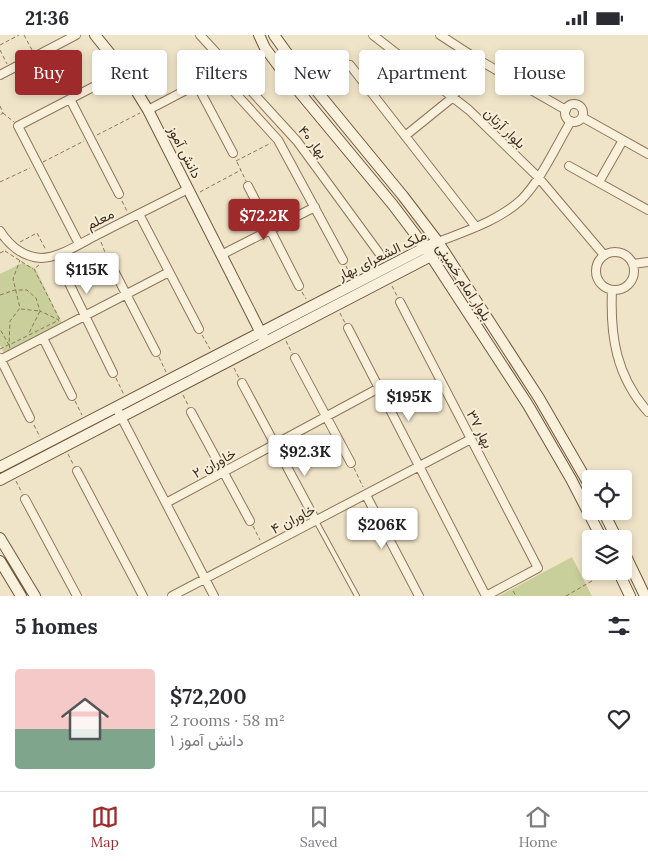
<!DOCTYPE html>
<html lang="en">
<head>
<meta charset="utf-8">
<style>
  :root { --surface:#fff; --page:#f7f7f7; --text:#2b2b33; --muted:#7c7c81; --line:#e1e1e2; --accent:#9e2a2b }
  body { margin:0; font-family:Lora,Vazirmatn,serif; background:var(--page); color:var(--text); height:100vh; display:flex; flex-direction:column; font-size:19px; white-space:nowrap }
  * { box-sizing:border-box; margin:0 }
  p { font-size:16px; color:var(--muted) }
  .icon { flex:none; width:28px; height:28px; fill:none; stroke:currentColor; stroke-width:2; stroke-linecap:round; stroke-linejoin:round }
  .map { position:relative; height:561px; overflow:hidden }
  .side { display:flex; flex-direction:column; background:var(--surface); flex:1 }
  .side>* { flex:none }
  .banner { position:absolute; left:15px; top:15px; width:619px; height:45px; display:flex; gap:10px }
  .controls { position:absolute; left:582px; top:435px; display:grid; gap:10px }
  .controls a { display:grid; place-items:center; width:50px; height:50px; border-radius:5px; background:var(--surface); box-shadow:0 2px 8px #0003; font-size:25px }
  .price { position:absolute; translate:-50% -42px; padding:0 11px; border-radius:5px; background:#fff; color:#222; font-size:16px; line-height:32px; filter:drop-shadow(0 1px 2px #0008) }
  .price::after { content:''; position:absolute; left:50%; top:30px; width:15px; height:11px; margin-left:-8px; background:inherit; clip-path:polygon(0 0,100% 0,50% 100%) }
  .price.active { background:var(--accent); color:#fff }
  ul { padding:0; list-style:none }
  li { display:flex; align-items:center; gap:15px; height:125px; padding:0 15px }
  li+li { border-top:1px solid var(--line) }
  li span { display:grid; place-items:center; flex:none; width:140px; height:100px; border-radius:5px; color:#555 }
  li>.icon { margin-inline-start:auto }
  span .icon { width:60px; height:60px; fill:#fffc; stroke-width:1 }
  li b { font-size:21px }
  h2 { display:flex; justify-content:space-between; align-items:center; height:60px; padding:0 15px; font-size:21px }
  .pill { padding:0 18px; border-radius:5px; background:var(--surface); box-shadow:0 2px 8px #0003; font-size:18px; line-height:45px }
  .pill.active { background:var(--accent); color:#fff }
  .status { display:flex; justify-content:space-between; align-items:center; height:35px; padding:0 25px; background:var(--surface); direction:ltr }
  .status svg { height:14px; fill:currentColor }
  .menu { display:flex; justify-content:space-around; align-items:center; height:70px; border-top:1px solid var(--line); background:var(--surface); font-size:14px; color:var(--muted) }
  .menu a { display:grid; justify-items:center; gap:2px }
  .menu .active { color:var(--accent) }
  .map>svg:first-child { display:block }
  .green { fill:#c9cf9b }
  .lines { fill:none; stroke-linecap:round; stroke-linejoin:round }
  .lane-casing { stroke:#8d765c; stroke-width:6 }
  .street-casing { stroke:#8d765c; stroke-width:10 }
  .secondary-casing { stroke:#6f573f; stroke-width:12 }
  .path { stroke:#8d765c; stroke-width:1; stroke-dasharray:4 2.5; stroke-linecap:butt }
  .lane { stroke:#faf1dc; stroke-width:4 }
  .street { stroke:#faf1dc; stroke-width:8 }
  .secondary { stroke:#faf1dc; stroke-width:10 }
  .labels { text-anchor:middle; stroke-width:4; stroke-linejoin:round; paint-order:stroke }
  .street-label { font-size:14px; fill:#3d2e20; stroke:#f7eed8 }
</style>
</head>
<body>
<div class="status"><b>21:36</b><svg viewBox="0 0 49 12"><path d="M0 12V9h3v3zM5 12V6h3v6zM10 12V3h3v9zM15 12V0h3v12zM26 1h20v11H26zM47 4h2v5h-2z"/></svg></div>
<div class="map">
<svg width="648" height="561" viewBox="0 0 648 561">
  <rect width="100%" height="100%" fill="#f0e4c8"/>
  <path class="green" d="M22 228 35 233 62 288 4 318 0 310V239Z
    M572 522 592 561H499Z"/>
  <g class="lines">
    <g class="lane-casing">
      <path id="lane" d="M316 486 357 561"/>
    </g>
    <g class="street-casing">
      <path id="street" d="M200 0 297 106 379 218
        M373 0 469 75 538 142 604 220
        M440 0 477 24 566 75
        M350 30 476 192
        M218 39 278 105 343 225
        M0 40 76 0
        M197 50 233 118
        M70 64 119 159
        M565 78a9 9 0 1 1 18 0a9 9 0 1 1-18 0Z
        M148 75 230 32
        M582 82 648 119
        M405 101 452 63 477 24
        M569 131 648 175
        M599 147 623 105
        M248 151 299 251
        M139 179 199 294
        M0 196C9 210 23 222 41 223 60 223 84 206 101 198 130 183 159 169 188 154
        M438 207C466 196 498 186 521 165 541 145 556 111 571 86
        M79 209 18 91 124 36
        M596 236a19 19 0 1 1 38 0a19 19 0 1 1-38 0Z
        M221 220 315 172
        M109 226 156 317
        M633 229 648 227
        M69 248 113 338
        M612 255C610 301 616 341 648 377
        M348 293 486 561 538 533 400 267
        M43 303 72 361
        M0 323 30 383
        M295 323 351 428
        M0 325 169 237
        M242 348 316 486
        M116 372 214 561
        M191 377 250 486
        M77 436 143 561
        M366 460 419 561
        M25 464 77 561
        M166 468 379 353
        M172 561 471 404"/>
    </g>
    <g class="secondary-casing">
      <path id="secondary" d="M95 0 124 36 148 75 263 302
        M259 0 265 13 286 41 393 170 427 215 528 370 571 444 602 504
        M274 0 297 32 403 161 438 207 539 363 591 453
        M0 432 430 210
        M0 445 431 221 433 216
        M603 476 617 504
        M0 503 35 561
        M624 517 645 561
        M0 526 21 561
        M618 536 630 561"/>
    </g>
    <path class="path" d="M24 0 32 15
      M0 10 19 0
      M0 15 7 29
      M0 71 3 78 0 80
      M3 78 14 87
      M97 100 140 78
      M236 126 271 108
      M43 127 84 106
      M237 127 246 146
      M0 147 30 133
      M200 157 241 135
      M122 166 127 176
      M20 207 37 198 46 215
      M101 207 106 220
      M5 216 33 234
      M0 218 6 215
      M58 226 66 242
      M39 230 34 234 60 285
      M346 231 351 241
      M392 251 397 261
      M302 257 306 264
      M0 260 15 255H27L36 263 40 276 59 285 9 310 0 294
      M21 274 40 276 29 298 30 300
      M340 278 345 288
      M202 300 210 314
      M286 306 292 318
      M10 313 9 310 10 286 20 273 13 244 20 225
      M0 314 8 310
      M159 322 166 337
      M234 333 239 343
      M116 343 124 360
      M183 360 188 370
      M75 366 82 380
      M34 390 40 402
      M68 419 73 429
      M354 433 363 452
      M16 446 22 458
      M253 491 260 505
      M513 556 516 561
      M566 561 609 536"/>
    <use href="#lane" class="lane"/>
    <use href="#street" class="street"/>
    <use href="#secondary" class="secondary"/>
  </g>
  <g class="labels">
    <g class="street-label">
      <text transform="translate(505 93) rotate(44)" y="5">بلوار آرتان</text>
      <text transform="translate(313 107) rotate(52)" y="5">بهار ۴۰</text>
      <text transform="translate(185 117) rotate(63)" y="5">دانش آموز</text>
      <text transform="translate(100 184) rotate(-27)" y="5">معلم</text>
      <text transform="translate(382 220) rotate(-26)" y="5">ملک الشعرای بهار</text>
      <text transform="translate(464 247) rotate(57)" y="5">بلوار امام خمینی</text>
      <text transform="translate(480 394) rotate(63)" y="5">بهار ۳۷</text>
      <text transform="translate(214 428) rotate(-28)" y="5">خاوران ۲</text>
      <text transform="translate(293 484) rotate(-27)" y="5">خاوران ۴</text>
    </g>
  </g>
</svg>
<div class="controls">
<a><svg class="icon" aria-label="locate" viewBox="0 0 24 24"><circle cx="12" cy="12" r="6"/><path d="M12 2v4M12 18v4M2 12h4M18 12h4"/></svg></a>
<a><svg class="icon" aria-label="layers" viewBox="0 0 24 24"><path d="M12 4l9 5-9 5-9-5zM3 14l9 5 9-5"/></svg></a>
</div>
<b class="price active" style="left:264px;top:206px">$72.2K</b>
<b class="price" style="left:87px;top:260px">$115K</b>
<b class="price" style="left:409px;top:387px">$195K</b>
<b class="price" style="left:305px;top:442px">$92.3K</b>
<b class="price" style="left:382px;top:515px">$206K</b>
<div class="banner">
<a class="pill active">Buy</a>
<a class="pill">Rent</a>
<a class="pill">Filters</a>
<a class="pill">New</a>
<a class="pill">Apartment</a>
<a class="pill">House</a>
</div>
</div>
<section class="side">
<h2>5 homes<svg class="icon" aria-label="filters" viewBox="0 0 24 24"><path d="M4 7h16M4 17h16"/><circle cx="9" cy="7" r="2"/><circle cx="15" cy="17" r="2"/></svg></h2>
<ul>
<li><span style="background:linear-gradient(#f6c9c9 60%,#7fa58c 0)"><svg class="icon" aria-label="home" viewBox="0 0 24 24"><path d="M3 11l9-7 9 7M6 9v11h12V9"/></svg></span><div><b>$72,200</b><p>2 rooms · 58 m²</p><p>دانش آموز ۱</p></div><svg class="icon" aria-label="heart" viewBox="0 0 24 24"><path d="M12 20l-8-8c-3-5 5-10 8-4 3-6 11-1 8 4z"/></svg></li>
</ul>
</section>
<nav class="menu">
<a class="active"><svg class="icon" aria-label="map" viewBox="0 0 24 24"><path d="M3 6l6-2 6 2 6-2v14l-6 2-6-2-6 2zM9 4v14M15 6v14"/></svg>Map</a>
<a><svg class="icon" aria-label="saved" viewBox="0 0 24 24"><path d="M7 4h10v16l-5-4-5 4z"/></svg>Saved</a>
<a><svg class="icon" aria-label="home" viewBox="0 0 24 24"><path d="M3 11l9-7 9 7M6 9v11h12V9"/></svg>Home</a>
</nav>
</body>
</html>
